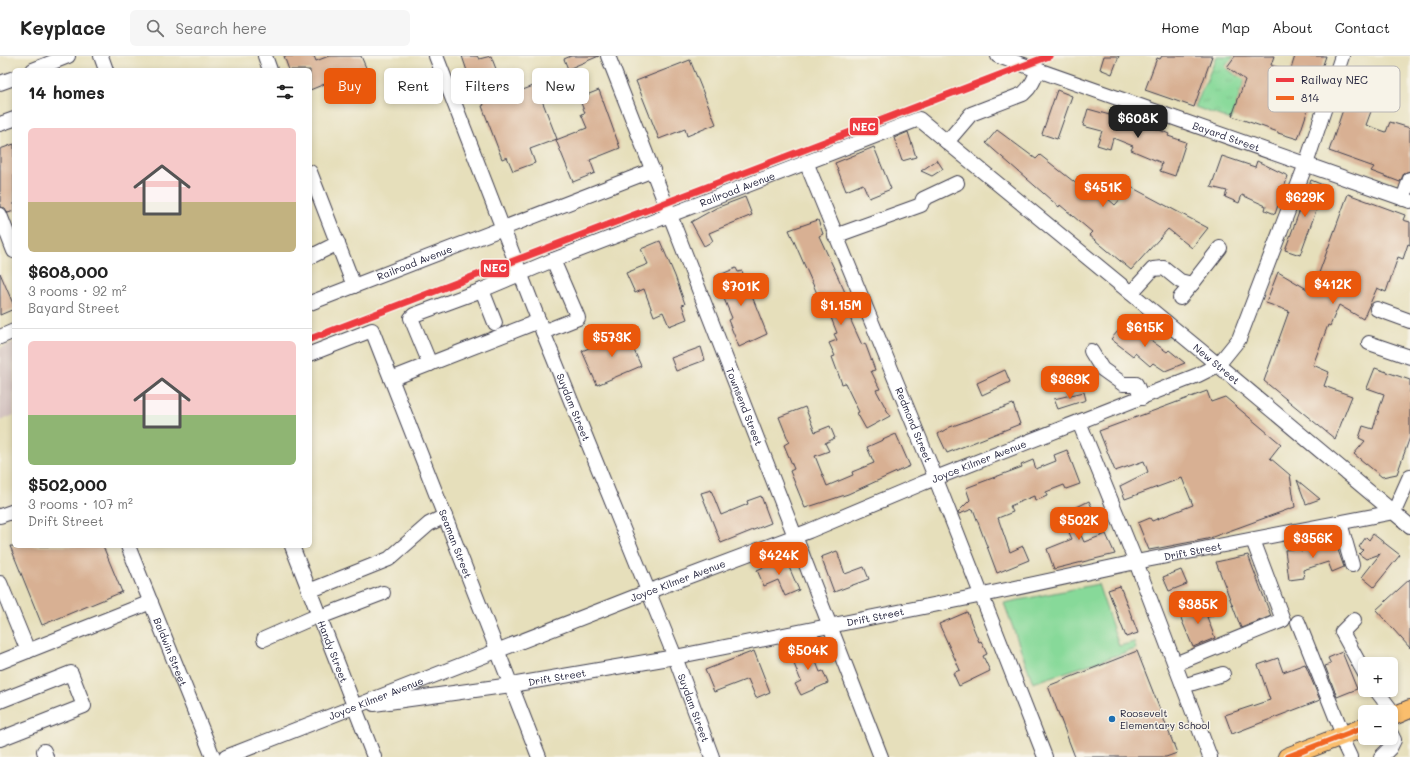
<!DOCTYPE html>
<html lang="en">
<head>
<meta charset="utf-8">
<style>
  :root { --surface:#fff; --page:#f6f6f6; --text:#222; --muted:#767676; --line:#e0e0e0; --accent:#ea580c }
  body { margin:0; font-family:Mali,sans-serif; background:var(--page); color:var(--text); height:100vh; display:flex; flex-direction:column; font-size:15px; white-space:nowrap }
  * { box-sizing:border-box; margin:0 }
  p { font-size:13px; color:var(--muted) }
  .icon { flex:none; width:22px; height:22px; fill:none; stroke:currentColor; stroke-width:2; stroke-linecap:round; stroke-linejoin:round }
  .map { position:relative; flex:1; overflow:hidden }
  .panel { position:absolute; left:12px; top:12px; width:300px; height:480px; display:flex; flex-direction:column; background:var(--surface); border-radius:6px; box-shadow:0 2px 6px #0003 }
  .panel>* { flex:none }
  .hud { position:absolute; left:324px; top:12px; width:380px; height:36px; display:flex; gap:8px }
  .buttons { position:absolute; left:1358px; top:601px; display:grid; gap:8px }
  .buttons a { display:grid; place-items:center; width:40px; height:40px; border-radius:6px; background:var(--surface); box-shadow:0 2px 6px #0003; font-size:20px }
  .price { position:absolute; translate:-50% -34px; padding:0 9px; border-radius:8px; background:var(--accent); color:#fff; font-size:13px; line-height:26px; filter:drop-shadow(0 1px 2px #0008) }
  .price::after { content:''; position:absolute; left:50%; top:24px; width:12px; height:9px; margin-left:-6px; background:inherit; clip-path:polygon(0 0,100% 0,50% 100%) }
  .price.current { background:#222; color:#fff }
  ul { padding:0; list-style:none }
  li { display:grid; align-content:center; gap:8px; height:212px; padding:0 16px }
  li+li { border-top:1px solid var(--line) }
  li span { display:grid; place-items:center; height:124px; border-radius:6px; color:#555 }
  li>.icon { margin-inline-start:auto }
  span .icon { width:72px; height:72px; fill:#fffc; stroke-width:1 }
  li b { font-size:17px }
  h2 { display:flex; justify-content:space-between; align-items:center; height:48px; padding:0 16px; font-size:17px }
  .pill { padding:0 14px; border-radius:6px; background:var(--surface); box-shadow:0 2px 6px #0003; font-size:14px; line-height:36px }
  .pill.current { background:var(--accent); color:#fff }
  header { display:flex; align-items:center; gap:24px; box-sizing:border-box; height:56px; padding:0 20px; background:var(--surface); border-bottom:1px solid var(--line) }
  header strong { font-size:19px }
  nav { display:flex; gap:22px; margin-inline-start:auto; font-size:14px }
  .search { width:280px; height:36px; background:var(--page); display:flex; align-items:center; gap:10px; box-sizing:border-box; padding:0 14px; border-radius:6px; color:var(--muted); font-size:15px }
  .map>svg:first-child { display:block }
  .industrial { fill:#d1c0bd }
  .green { fill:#87d999; stroke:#547e6a }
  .park { fill:url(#park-tufts); stroke:#547e6a }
  .building { fill:#d8b093 }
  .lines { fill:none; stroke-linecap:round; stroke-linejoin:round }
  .minor-casing { stroke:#3f3e4e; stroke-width:16 }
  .major-casing { stroke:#3f3e4e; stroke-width:20 }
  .minor { stroke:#fff; stroke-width:14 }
  .major { stroke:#fabe6d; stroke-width:18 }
  .bus-1-casing { stroke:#f7f3e8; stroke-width:9 }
  .bus-1 { stroke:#f26522; stroke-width:6 }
  .rail-1-casing { stroke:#f7f3e8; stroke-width:10 }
  .rail-1 { stroke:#ee3a41; stroke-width:7 }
  .poi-dot { fill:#1f6fb2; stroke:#f7f3e8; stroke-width:1.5 }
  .labels { text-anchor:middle; stroke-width:3; stroke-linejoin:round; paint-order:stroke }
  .street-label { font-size:10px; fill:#22223b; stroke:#f7f3e8 }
  .poi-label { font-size:10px; fill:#22223b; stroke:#f7f3e8; text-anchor:start }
  .key { fill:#f7f3e8; stroke:#b7b4b4; stroke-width:1 }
  .key-label { font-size:11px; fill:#22223b }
  .line-badge { stroke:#f7f3e8; stroke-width:1.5 }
  .badge-label { font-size:11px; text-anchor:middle; font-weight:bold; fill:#fff }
</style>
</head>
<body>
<header>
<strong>Keyplace</strong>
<div class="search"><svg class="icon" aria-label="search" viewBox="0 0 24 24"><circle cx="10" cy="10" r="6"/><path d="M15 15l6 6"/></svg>Search here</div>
<nav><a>Home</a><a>Map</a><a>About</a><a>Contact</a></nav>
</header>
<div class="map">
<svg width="1410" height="701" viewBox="0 0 1410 701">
  <defs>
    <pattern id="park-tufts" width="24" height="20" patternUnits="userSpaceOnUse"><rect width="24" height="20" fill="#87d999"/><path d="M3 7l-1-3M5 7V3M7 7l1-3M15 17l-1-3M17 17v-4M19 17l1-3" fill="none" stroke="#74ba85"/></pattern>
  </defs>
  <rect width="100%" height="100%" fill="#f7f3e8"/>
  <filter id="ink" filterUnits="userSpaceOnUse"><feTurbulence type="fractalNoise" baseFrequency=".025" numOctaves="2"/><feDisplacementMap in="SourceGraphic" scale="8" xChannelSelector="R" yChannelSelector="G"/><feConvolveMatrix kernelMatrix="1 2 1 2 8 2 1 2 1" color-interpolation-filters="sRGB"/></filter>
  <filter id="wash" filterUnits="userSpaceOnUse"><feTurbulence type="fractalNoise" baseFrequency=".012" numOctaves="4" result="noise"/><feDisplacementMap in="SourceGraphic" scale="16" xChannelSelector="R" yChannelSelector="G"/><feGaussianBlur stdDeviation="0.9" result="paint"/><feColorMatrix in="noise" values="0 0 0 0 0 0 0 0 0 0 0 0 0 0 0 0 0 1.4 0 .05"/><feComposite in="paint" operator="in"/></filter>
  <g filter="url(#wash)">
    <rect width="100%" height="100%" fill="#e6dfbb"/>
    <path class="industrial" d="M14 286V359L0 365V292Z"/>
    <path class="green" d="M1098 528 1119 590 1134 586 1136 593 1033 627 1004 547Z"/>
    <path class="park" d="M1217 0H1234L1225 11 1237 20 1241 18 1246 21 1231 64 1195 51Z"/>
    <g id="blocks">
      <path class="building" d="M284 0H314L316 5 329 0H361L367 14 355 19 354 16 310 34V14H289Z
        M462 0H477L479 3 491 0 501 26 506 24 512 38 536 29 557 83 530 93 535 107 513 115 507 101 502 103 482 50 484 49 471 17 468 18Z
        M571 0H599L568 13 564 3Z
        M1104 0H1119L1112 18 1100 13Z
        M1162 0H1212L1194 51 1145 34 1157 2 1160 3Z
        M1235 0H1274L1271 9 1290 16 1295 0H1326L1298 83 1278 77V76L1232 60 1245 24 1227 11Z
        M690 4 716 68 687 80 685 73 659 83 636 25Z
        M1352 27 1382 38 1377 51 1373 50 1366 69 1386 76 1390 66 1410 72V115L1404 117 1400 126 1371 115 1374 111 1329 95Z
        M599 34 620 92 590 104 595 117 573 126 556 84 587 72 581 58 585 57 579 42Z
        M1057 34 1072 40 1057 83 1042 78Z
        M1088 53 1135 66 1136 64 1169 78 1168 80 1186 86 1175 120 1160 115 1162 107 1131 94 1133 90 1113 82 1110 93 1097 89 1102 75 1083 70Z
        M997 74 1036 103 1040 99 1083 133 1089 126 1115 149 1131 131 1208 172 1192 192 1168 173 1131 214 1089 179 1092 176 1060 149 1059 151 986 87Z
        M908 76 916 101 902 105 894 82Z
        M14 88V155L8 157 5 152 0 151V93Z
        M874 91 891 133 869 142 863 128 846 135 835 107Z
        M1222 100 1255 111 1257 105 1288 120 1275 158 1265 154 1266 150 1242 139 1239 147 1225 141 1227 135 1211 131Z
        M937 104 943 113 932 120 921 115Z
        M1311 124 1325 130 1300 199 1285 194Z
        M1348 138 1405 159 1403 164 1410 166V189L1408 188 1403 203 1398 201 1386 236 1377 232 1363 263 1339 249 1330 270 1328 269 1313 309 1329 316 1324 330 1352 340 1335 383 1264 325 1289 255 1266 247 1278 216 1312 236Z
        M745 141 752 159 709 177 713 185 704 190 691 166 716 152Z
        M818 164 823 178 819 180 844 234 848 248H846L852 267 862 289 865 287 875 314 871 315 880 333 876 334 890 360 866 373 857 357 859 356 845 327 842 328 832 301 835 300 829 287 837 284 834 278 837 277 828 254 822 256 817 243 819 242 789 174Z
        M660 185 675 220 685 248 682 249 687 263 669 270 663 256 654 260 644 233 635 237 626 217 648 208 641 193Z
        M736 212 738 216 742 215 767 278 739 291 728 264 732 262 715 221Z
        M0 217 14 250V253L0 259Z
        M1126 266 1167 296 1169 294 1185 307 1165 315 1153 307 1150 310 1135 297 1133 300 1111 283Z
        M626 276 641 310 597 329 582 295Z
        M701 291 705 304 676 315 671 302Z
        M1375 312 1410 324V381L1397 418 1382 421 1354 398 1365 385 1359 382 1363 370 1373 373 1384 338 1367 332Z
        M1005 314 1010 326 982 339 977 327Z
        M1207 335 1211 346 1225 341 1281 388 1270 402 1290 419 1295 451 1207 483 1149 494 1138 467 1150 462 1152 465 1193 449 1182 422 1125 443 1120 430 1148 416 1144 405 1115 415 1099 375Z
        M1084 336 1086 344 1058 353 1054 343Z
        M1013 348 1020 368 947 397 938 378 950 371Z
        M805 351 815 376 830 370 835 382 825 387 829 395 815 400 827 430 853 419 852 416 874 407 867 391 896 378 910 410 848 438 805 452 790 415 794 413 784 389 789 386 779 361Z
        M1067 394 1080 428 1066 433 1064 429 1046 436 1047 440 1035 445 1034 440 1010 450 1013 456 998 462 1010 496 1023 490 1029 504 997 517 973 453 959 458 958 456 970 444 966 432 1022 411 1021 409 1033 404 1036 413 1056 405 1054 399Z
        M1297 424 1320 443 1306 448Z
        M711 434 721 459 748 448 747 445 761 440 771 467 721 487 701 437Z
        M1089 445 1095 458 1076 468 1084 486 1106 478 1115 498 1054 513 1047 493 1072 483 1061 459Z
        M1373 478 1400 499 1374 531 1362 521 1380 498 1366 503 1359 498 1363 494 1359 491 1366 481 1369 484Z
        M1334 483 1344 511 1332 516 1328 506 1303 514 1304 522 1289 524 1285 494 1300 492 1301 495Z
        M10 490H103L122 536 42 569Z
        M837 495 845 518 864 511 869 523 834 536 821 501Z
        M1248 499 1271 560 1241 572 1216 506Z
        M785 502 799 534 785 540 778 524 764 530 757 514Z
        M1181 514 1187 528 1169 535 1163 521Z
        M1410 523V592L1376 554Z
        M1120 530 1138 577 1126 581 1108 534Z
        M1208 548 1213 559 1207 561 1215 582 1193 591 1180 560Z
        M967 556 979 586 981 585 987 598 983 600 990 615 959 630 953 617 960 614 939 568Z
        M809 588 820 616 823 615 828 627 801 639 795 628 801 625 792 603 802 599 799 592Z
        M754 595 770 636 756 642 748 623 714 636 705 614Z
        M1137 595 1177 697 1166 701H1075L1048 630Z
        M1342 596 1357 633 1337 641 1325 610 1331 608 1328 602Z
        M1278 602 1283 616 1305 608 1320 644 1232 678 1225 659 1270 644 1258 609Z"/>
    </g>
  </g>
  <g filter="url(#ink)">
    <use href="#blocks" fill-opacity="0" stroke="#3f3e4e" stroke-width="1"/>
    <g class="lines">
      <g class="minor-casing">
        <g id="minor">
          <path d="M101 0 106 14"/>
          <path d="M265 0 270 14"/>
          <path id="s1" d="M436 0 543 276 675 601 712 701"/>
          <path id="s2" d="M608 0 881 701"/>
          <path id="s3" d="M998 0 1410 145"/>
          <path d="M33 14 68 0"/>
          <path d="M0 27 14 22"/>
          <path d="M0 68 14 63"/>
          <path d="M947 86 971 58 1023 38C1031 31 1034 24 1038 14"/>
          <path id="s4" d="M806 106 930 408 1045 701"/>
          <path d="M310 116 354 230"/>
          <path d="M1403 143 1410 123"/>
          <path d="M0 159 14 195"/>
          <path d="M835 180 921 149 923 143 957 127"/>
          <path d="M310 201 338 187"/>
          <path d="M482 234 495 267"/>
          <path d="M1131 237 1153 213 1164 212 1180 225 1192 228 1220 192"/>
          <path d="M1180 242 1192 228"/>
          <path id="s5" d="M310 247 653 114"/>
          <path d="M1377 253 1410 265"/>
          <path d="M543 276 578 262 553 204"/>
          <path d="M0 281 14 275"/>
          <path d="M1369 287 1410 301"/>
          <path d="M1091 295 1102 313 1123 328H1136L1142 342"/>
          <path id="s6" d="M310 298 372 274 539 701"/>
          <path id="s7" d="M430 308 411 262 414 259 482 234 553 204 919 63 1200 294 1410 470"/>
          <path d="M391 323 539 265"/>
          <path d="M1079 366 1136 506 1210 701"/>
          <path d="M1394 456 1410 420"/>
          <path d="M0 460 14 455"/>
          <path d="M1340 467 1352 509"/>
          <path id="s8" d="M128 490 213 701"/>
          <path id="s9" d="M292 490 374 701"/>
          <path d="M0 527 28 595"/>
          <path d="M309 535 389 503 429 468 445 460"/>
          <path d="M320 561 383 537"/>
          <path d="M1354 564 1342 576 1365 618"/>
          <path d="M1298 566 1343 679"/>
          <path d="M264 583 319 559"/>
          <path d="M0 606 151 546"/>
          <path d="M1175 608 1283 564 1253 484"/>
          <path d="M1183 630 1223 618"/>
          <path d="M1376 634 1395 659"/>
          <path d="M0 645 71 617 84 650 0 683"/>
          <path id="s10" d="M374 648 511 629 675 601 983 539 1136 506 1394 456"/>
          <path d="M1340 680 1350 701"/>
          <path d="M44 695 46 701"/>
          <path id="s11" d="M226 701 647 536 809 475 923 427 1198 319 1218 309 1239 283 1306 108 1342 0"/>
          <path d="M1381 701 1390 692 1394 684 1391 678"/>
        </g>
      </g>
      <g class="major-casing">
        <path id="major" d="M1391 661 1410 653
          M1287 701 1365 671"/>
      </g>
      <use href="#minor" class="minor"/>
      <use href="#major" class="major"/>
      <g class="bus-1-casing">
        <path id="bus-1" d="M1287 701 1365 671"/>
      </g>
      <use href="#bus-1" class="bus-1"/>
      <g class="rail-1-casing">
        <path id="rail-1" d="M310 283 1049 0"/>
      </g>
      <use href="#rail-1" class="rail-1"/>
    </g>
  </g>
  <circle class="poi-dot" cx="1112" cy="663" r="4"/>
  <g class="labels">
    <g class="street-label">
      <text dy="4" stroke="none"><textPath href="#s3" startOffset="242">Bayard Street</textPath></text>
      <text dy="4" stroke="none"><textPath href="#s7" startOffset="401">Railroad Avenue</textPath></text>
      <text dy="4" stroke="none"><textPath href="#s5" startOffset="112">Railroad Avenue</textPath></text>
      <text dy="4" stroke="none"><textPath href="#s7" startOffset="981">New Street</textPath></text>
      <text dy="4" stroke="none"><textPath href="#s2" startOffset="376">Townsend Street</textPath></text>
      <text dy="4" stroke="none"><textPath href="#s1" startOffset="377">Suydam Street</textPath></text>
      <text dy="4" stroke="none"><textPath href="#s4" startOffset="284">Redmond Street</textPath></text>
      <text dy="4" stroke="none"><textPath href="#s11" startOffset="809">Joyce Kilmer Avenue</textPath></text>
      <text dy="4" stroke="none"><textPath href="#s6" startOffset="296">Seaman Street</textPath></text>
      <text dy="4" stroke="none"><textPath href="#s10" startOffset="833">Drift Street</textPath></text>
      <text dy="4" stroke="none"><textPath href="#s11" startOffset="485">Joyce Kilmer Avenue</textPath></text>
      <text dy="4" stroke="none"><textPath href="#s10" startOffset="509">Drift Street</textPath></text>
      <text dy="4" stroke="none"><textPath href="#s8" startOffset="114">Baldwin Street</textPath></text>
      <text dy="4" stroke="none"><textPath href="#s9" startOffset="113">Handy Street</textPath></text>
      <text dy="4" stroke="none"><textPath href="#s10" startOffset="185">Drift Street</textPath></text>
      <text dy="4" stroke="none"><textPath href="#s11" startOffset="161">Joyce Kilmer Avenue</textPath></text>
      <text dy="4" stroke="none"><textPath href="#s1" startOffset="701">Suydam Street</textPath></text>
    </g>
    <g class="poi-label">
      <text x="1120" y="661">Roosevelt<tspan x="1120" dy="12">Elementary School</tspan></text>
    </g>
  </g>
  <rect x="1268" y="10" width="132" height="46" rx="6" class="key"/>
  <rect x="1276" y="22" width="18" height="4" fill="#ee3a41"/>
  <rect x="1276" y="40" width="18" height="4" fill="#f26522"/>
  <g class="key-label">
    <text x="1301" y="28">Railway NEC</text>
    <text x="1301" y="46">814</text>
  </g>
  <g class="line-badge">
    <rect x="849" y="61" width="30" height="19" rx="4" fill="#ee3a41"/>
    <rect x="480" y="203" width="30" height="19" rx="4" fill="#ee3a41"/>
  </g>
  <g class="badge-label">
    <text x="864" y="75">NEC</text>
    <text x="495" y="216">NEC</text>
  </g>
</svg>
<div class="buttons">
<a>+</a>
<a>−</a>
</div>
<b class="price current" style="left:1138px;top:83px">$608K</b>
<b class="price" style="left:1103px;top:152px">$451K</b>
<b class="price" style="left:1305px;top:162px">$629K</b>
<b class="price" style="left:1333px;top:249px">$412K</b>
<b class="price" style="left:741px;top:251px">$701K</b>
<b class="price" style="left:841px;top:270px">$1.15M</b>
<b class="price" style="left:1145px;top:292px">$615K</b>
<b class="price" style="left:612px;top:302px">$573K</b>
<b class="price" style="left:1070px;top:344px">$369K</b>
<b class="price" style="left:1079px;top:485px">$502K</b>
<b class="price" style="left:1313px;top:503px">$356K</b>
<b class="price" style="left:779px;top:520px">$424K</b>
<b class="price" style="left:1198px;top:569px">$385K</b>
<b class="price" style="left:808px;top:615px">$504K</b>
<div class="hud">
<a class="pill current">Buy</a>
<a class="pill">Rent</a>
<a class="pill">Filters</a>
<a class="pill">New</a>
</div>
<section class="panel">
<h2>14 homes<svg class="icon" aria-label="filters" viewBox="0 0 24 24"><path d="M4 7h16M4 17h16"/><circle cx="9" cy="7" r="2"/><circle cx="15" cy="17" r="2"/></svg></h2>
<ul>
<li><span style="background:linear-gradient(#f6c9c9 60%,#c2b280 0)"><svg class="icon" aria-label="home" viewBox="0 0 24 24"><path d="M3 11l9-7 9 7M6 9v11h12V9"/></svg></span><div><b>$608,000</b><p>3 rooms · 92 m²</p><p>Bayard Street</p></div></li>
<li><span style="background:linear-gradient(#f6c9c9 60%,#8fb573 0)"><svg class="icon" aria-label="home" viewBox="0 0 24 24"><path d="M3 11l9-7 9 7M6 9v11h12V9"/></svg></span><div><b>$502,000</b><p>3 rooms · 107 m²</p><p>Drift Street</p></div></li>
</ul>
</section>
</div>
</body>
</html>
